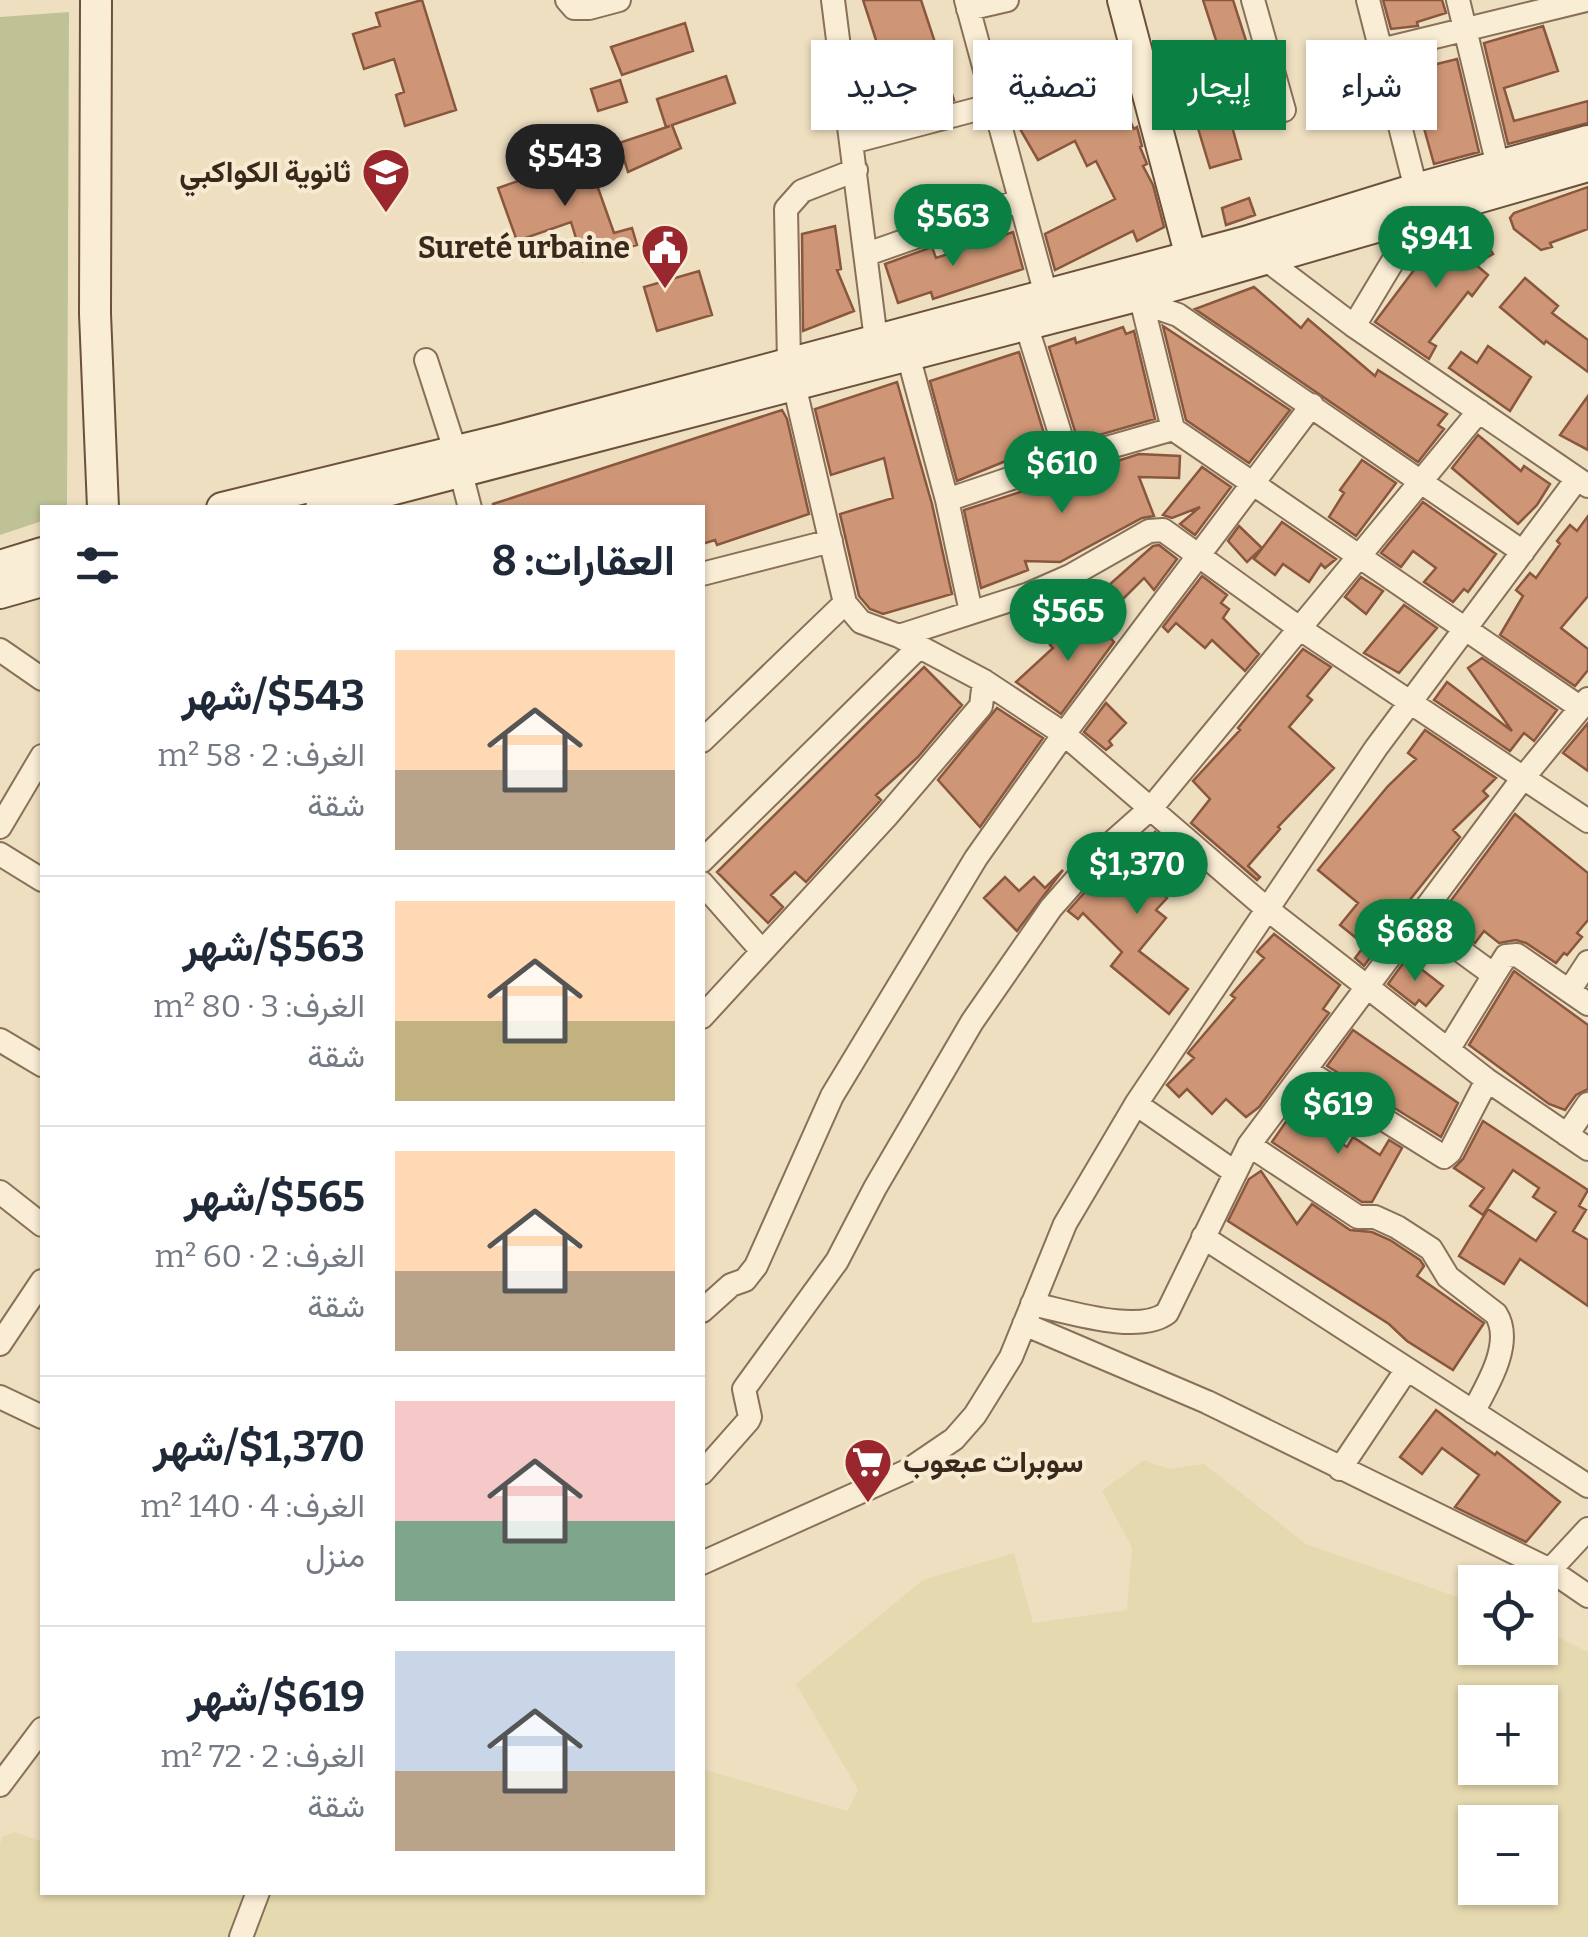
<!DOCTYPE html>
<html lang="ar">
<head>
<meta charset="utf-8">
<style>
  :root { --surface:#fff; --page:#f2f2f3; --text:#1f2937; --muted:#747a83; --line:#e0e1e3; --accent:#0b8043 }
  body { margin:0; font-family:Bitter,Vazirmatn,serif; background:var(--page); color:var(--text); direction:rtl; height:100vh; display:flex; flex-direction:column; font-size:38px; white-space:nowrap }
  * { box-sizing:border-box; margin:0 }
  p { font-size:32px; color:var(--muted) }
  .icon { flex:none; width:55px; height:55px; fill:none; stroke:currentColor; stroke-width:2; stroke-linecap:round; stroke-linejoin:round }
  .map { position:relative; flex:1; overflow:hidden; direction:ltr }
  .side { position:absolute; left:40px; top:505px; width:665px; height:1390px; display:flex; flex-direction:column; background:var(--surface); border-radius:0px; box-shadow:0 2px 8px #0004; direction:rtl }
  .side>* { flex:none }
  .banner { position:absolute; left:735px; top:40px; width:702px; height:90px; direction:rtl; display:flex; gap:20px }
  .buttons { position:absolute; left:1458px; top:1565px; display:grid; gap:20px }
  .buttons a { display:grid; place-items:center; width:100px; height:100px; border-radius:0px; background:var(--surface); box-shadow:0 2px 8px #0004; font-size:50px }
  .price { position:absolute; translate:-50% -85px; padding:0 22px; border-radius:35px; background:var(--accent); color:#fff; font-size:32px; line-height:65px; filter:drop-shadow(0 2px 5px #0008) }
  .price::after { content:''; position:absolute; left:50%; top:60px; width:30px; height:22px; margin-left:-15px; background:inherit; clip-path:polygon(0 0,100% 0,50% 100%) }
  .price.on { background:#222; color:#fff }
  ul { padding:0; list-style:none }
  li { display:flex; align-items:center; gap:30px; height:250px; padding:0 30px }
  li+li { border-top:2px solid var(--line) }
  li span { display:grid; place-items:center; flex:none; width:280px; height:200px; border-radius:0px; color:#555 }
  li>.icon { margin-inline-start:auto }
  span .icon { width:120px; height:120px; fill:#fffc; stroke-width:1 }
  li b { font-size:42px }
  h2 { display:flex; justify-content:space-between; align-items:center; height:120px; padding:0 30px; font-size:42px }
  .pill { padding:0 35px; border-radius:0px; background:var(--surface); box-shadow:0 2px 8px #0004; font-size:35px; line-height:90px }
  .pill.on { background:var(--accent); color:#fff }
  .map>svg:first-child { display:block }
  .farmland { fill:#e5d9af; fill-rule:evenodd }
  .cemetery { fill:#bfc295 }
  .building { fill:#ce9676; stroke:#89573d; stroke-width:2.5 }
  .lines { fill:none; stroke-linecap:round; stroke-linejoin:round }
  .street-casing { stroke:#897058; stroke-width:26 }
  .secondary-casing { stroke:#6b513c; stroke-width:34 }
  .street { stroke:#faedd5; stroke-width:22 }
  .secondary { stroke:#faedd5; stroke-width:30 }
  .labels { text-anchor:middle; stroke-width:8; stroke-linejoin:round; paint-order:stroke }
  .poi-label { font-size:30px; font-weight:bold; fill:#39291d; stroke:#f6ead1; text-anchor:end }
</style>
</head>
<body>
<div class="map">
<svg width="1588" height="1937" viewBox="0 0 1588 1937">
  <rect width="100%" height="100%" fill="#efdfc1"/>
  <path class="farmland" d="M1144 1460 1169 1469 1204 1464 1306 1544 1475 1603V1648H1540V1628L1588 1652V1937H254L271 1893 702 1892 703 1769 847 1811 858 1790 796 1684 923 1580 1014 1553 1033 1623 1127 1610 1132 1548 1102 1491ZM1475 1702H1540V1768H1475ZM1475 1822H1540V1888H1475Z
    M15 1832 42 1842V1892L246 1893 229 1937H0V1844L2 1837Z"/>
  <path class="cemetery" d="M69 12 67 507 42 508V521L0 535V17Z"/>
  <path class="building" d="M422 0 456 110 405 126 396 95 404 92 394 59 364 69 353 34 380 26 376 13Z
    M863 0H921L954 100 900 114Z
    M1203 0H1233L1265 100 1228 112 1241 159 1210 168 1194 115 1209 110 1204 82 1228 77Z
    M1383 0H1442L1446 13 1417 22 1418 26 1391 29Z
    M685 23 693 51 622 75 611 47Z
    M1543 26 1558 71 1504 88 1514 121 1588 101V123L1508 144 1484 43Z
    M1426 55 1429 66 1457 59 1479 152 1434 164 1405 60Z
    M1051 56 1059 77 1014 93 1006 72Z
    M726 76 735 103 672 125 681 148 628 172 619 143 670 126 666 127 657 99Z
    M620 80 627 102 598 111 591 89Z
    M1113 87 1134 129 1137 127 1142 146 1140 147 1147 164 1143 166 1153 185 1164 227 1137 241 1133 231 1055 270 1045 234 1115 199 1096 161 1087 166 1075 141 1038 160 1016 122 1061 99 1066 111Z
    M587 157 614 233 632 228 637 245 583 261 571 222 517 241 498 188Z
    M1588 187V229L1550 243 1552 247 1541 250 1514 229 1510 218 1514 213Z
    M1249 198 1255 215 1226 225 1222 208Z
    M835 226 841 269 837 270 854 311 803 331 802 234Z
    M1476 226 1493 254 1475 264 1488 275 1472 296 1468 292 1429 342 1436 346 1429 359 1375 322 1417 266 1421 269 1443 240 1448 243Z
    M1013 232 1023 269 933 299 931 292 898 303 885 264 932 247 936 258Z
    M699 271 712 315 657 331 644 287Z
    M1525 278 1558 306 1552 313 1588 340V372L1546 341 1544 344 1500 307Z
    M1254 287 1301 328 1308 319 1375 376 1378 370 1447 414 1438 425 1444 429 1418 462 1195 309Z
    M1163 326 1290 410 1249 463 1186 420Z
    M1123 327 1126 334 1134 331 1155 419 1078 441 1049 347 1075 338 1076 343Z
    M1488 346 1531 377 1510 411 1449 368 1461 352 1477 363Z
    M1019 352 1049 450 1014 461 1013 458 957 481 930 381Z
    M897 382 932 504 952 594 883 614 870 609 859 596 840 514 893 498 884 458 831 475 815 409Z
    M1588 396V450L1560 435Z
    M782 410 787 419 809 514 717 545 715 540 702 544V508H493V504Z
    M1478 435 1521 471 1524 466 1550 484 1537 505 1518 524 1452 468Z
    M1139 454 1180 456 1179 478 1139 477 1154 516 1142 518 1060 562 1025 561 1028 570 981 588 964 510Z
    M1362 460 1396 483 1356 536 1329 517 1344 493 1340 490Z
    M1202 467 1231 487 1195 535 1180 524 1200 507 1172 518 1163 515Z
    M1423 502 1496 554 1468 592 1464 589 1453 602 1424 582 1436 568 1413 551 1401 567 1381 553Z
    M1588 516V596L1561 628 1588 649V670L1575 686 1500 635 1523 596 1516 590 1530 573 1536 578 1560 544 1557 541 1570 525 1577 531Z
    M1282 522 1336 559 1325 568 1321 564 1309 582 1283 564 1275 575 1254 559Z
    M1239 526 1262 548 1247 562 1228 541Z
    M1159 545 1177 559 1154 590 1144 578 1123 599 1109 585 1153 546Z
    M1202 576 1227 595 1221 603 1229 609 1223 618 1259 654 1245 671 1212 640 1205 648 1176 623 1168 632 1163 627Z
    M1361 577 1383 591 1366 614 1345 597Z
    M1404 605 1437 628 1399 673 1364 653Z
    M1089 613 1114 642 1061 714 1016 682 1053 648 1050 645 1065 629 1068 631Z
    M1303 649 1331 667 1307 696 1312 700 1289 727 1334 768 1278 827 1280 829 1248 866 1260 877 1257 880 1191 823 1210 799 1193 781 1240 730 1238 728Z
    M1482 658 1557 710 1534 741 1524 733 1510 751 1434 700 1447 682 1512 731 1468 668Z
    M924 667 962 705 918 757 876 795 881 800 806 882 795 872 771 895 783 907 768 923 717 872Z
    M1106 703 1126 723 1109 741 1112 745 1106 750 1084 732Z
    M997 708 1043 738 980 827 938 780Z
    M1588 723V771L1563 753Z
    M1425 730 1496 778 1483 791 1488 796 1453 830 1460 837 1397 916 1380 901 1362 923 1383 940 1364 966 1355 958 1365 945 1340 925 1358 903 1318 870 1388 786 1416 759 1408 753Z
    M1515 814 1588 873V920L1577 933 1582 937 1567 955 1564 953 1556 963 1526 943 1516 940 1499 943 1484 931 1475 943 1442 919 1441 914Z
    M1155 832 1196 868 1189 876 1176 864 1155 887 1167 898 1156 910 1166 918 1139 951 1188 989 1169 1014 1111 966 1122 952 1083 913 1078 919 1068 911 1094 882 1104 889Z
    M1063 870 1017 931 984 898 1005 877 1019 891 1034 877 1045 888Z
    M1274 934 1340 985 1323 1009 1329 1013 1259 1107 1246 1117 1226 1099 1212 1114 1187 1089 1179 1097 1167 1085 1194 1058 1188 1053 1235 998 1231 995 1264 958 1257 952Z
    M1407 958 1443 986 1426 1006 1419 1000 1415 1005 1388 984Z
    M1514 971 1588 1025V1089L1576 1095 1565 1110 1549 1104 1469 1045Z
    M1353 1030 1458 1103 1441 1137 1327 1066Z
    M1294 1110 1347 1147 1353 1137 1380 1155 1389 1140 1402 1148 1372 1202H1362L1272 1142Z
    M1483 1121 1588 1190 1579 1206 1586 1210 1573 1231 1588 1240V1306L1520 1259 1504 1284 1459 1256 1488 1209 1536 1241 1556 1212 1533 1197 1539 1188 1513 1170 1483 1215 1470 1206 1484 1188 1454 1168 1463 1159Z
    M1261 1171 1297 1224 1312 1204 1350 1230 1372 1232 1390 1240 1420 1260 1424 1266 1417 1276 1484 1323 1453 1370 1407 1341 1389 1324 1228 1221 1249 1179Z
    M1436 1410 1495 1455 1497 1452 1560 1502 1526 1542 1455 1507 1479 1475 1442 1448 1422 1474 1400 1457Z"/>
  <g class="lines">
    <g class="street-casing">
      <path id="street" d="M567 0 574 8H589L619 0
        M833 0 876 340
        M966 0 1046 295
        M1253 0 1284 110
        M1368 0 1416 189
        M1458 0 1498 166
        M968 9 1007 0
        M1381 50 1586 0
        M852 142 993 105
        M856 170 802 191 786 209 789 363 845 603 861 622 899 636 984 681 1064 734 1267 909 1487 1080 1588 1149
        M1255 251 1354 326 1588 486
        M867 254 1019 201
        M1140 295 1173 429 1581 708
        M1141 302 1178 315 1523 552
        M1026 324 1068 459
        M1354 326 1423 211
        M908 355 947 500 971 612
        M426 360 455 450 470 508
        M947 500 1068 459 1173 429
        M702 574 831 541
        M899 636 1029 594 1070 576 1149 531 1163 530 1302 630 1588 821
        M0 650 42 679
        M702 741 845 603
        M0 827 42 756
        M0 854 42 880
        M702 861 919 647
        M702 883 761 950
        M1417 919 1494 975 1448 1050
        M1494 975 1506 956 1517 955 1588 1004
        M1569 991 1588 962
        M702 1017 886 817 981 706 984 681
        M0 1040 42 1065
        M1305 1070 1444 1157 1450 1152 1487 1080
        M1136 1104 1233 1171
        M1567 1135 1588 1104
        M1249 1145 1358 1217H1375L1397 1227 1431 1249 1448 1277 1496 1314C1514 1343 1487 1386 1473 1412
        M0 1192 42 1225
        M1203 1237 1588 1486
        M1032 1304C1067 1311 1138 1335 1167 1313L1249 1145 1523 778 1588 699
        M702 1311 731 1285 745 1280 756 1266 832 1096 976 858 1064 734 1312 405
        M1024 1324 1207 1402 1550 1570 1588 1596
        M0 1344 42 1281
        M0 1397 42 1417
        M1340 1469 1407 1369
        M702 1473 748 1421 750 1417 744 1389 837 1261 875 1188 972 1022 1051 908 1098 855 1152 807 1479 411
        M702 1563 907 1471 954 1439 975 1415 1011 1357 1065 1224 1136 1104 1376 748 1577 479
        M1550 1570 1588 1529
        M0 1785 42 1729
        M241 1937 258 1892"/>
    </g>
    <g class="secondary-casing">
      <path id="secondary" d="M96 0 95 314 103 508
        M1123 0 1195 272
        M222 508 506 439 1245 242 1416 189 1588 141
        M321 508 1140 295 1588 166
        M0 566 42 553
        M0 593 42 581"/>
    </g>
    <use href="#street" class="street"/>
    <use href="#secondary" class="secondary"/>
  </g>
  <defs>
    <g id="school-pin" transform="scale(2.5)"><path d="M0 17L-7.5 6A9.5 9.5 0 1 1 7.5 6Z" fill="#9a272e" stroke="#f6ead1"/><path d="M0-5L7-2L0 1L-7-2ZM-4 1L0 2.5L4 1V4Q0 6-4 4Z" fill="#fff"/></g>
    <g id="civic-pin" transform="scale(2.5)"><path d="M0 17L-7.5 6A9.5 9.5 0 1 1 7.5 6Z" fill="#9a272e" stroke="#f6ead1"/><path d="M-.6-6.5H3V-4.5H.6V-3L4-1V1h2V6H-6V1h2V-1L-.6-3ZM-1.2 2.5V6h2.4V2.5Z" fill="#fff"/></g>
    <g id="supermarket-pin" transform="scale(2.5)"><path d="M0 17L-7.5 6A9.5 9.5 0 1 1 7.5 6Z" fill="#9a272e" stroke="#f6ead1"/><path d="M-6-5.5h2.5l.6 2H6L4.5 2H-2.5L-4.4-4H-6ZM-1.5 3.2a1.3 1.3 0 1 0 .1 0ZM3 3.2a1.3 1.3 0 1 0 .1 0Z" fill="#fff"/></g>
  </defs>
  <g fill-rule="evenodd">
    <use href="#school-pin" x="386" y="172"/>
    <use href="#civic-pin" x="665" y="248"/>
    <use href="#supermarket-pin" x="868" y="1462"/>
  </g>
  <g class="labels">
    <g class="poi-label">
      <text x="351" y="182">ثانوية الكواكبي</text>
      <text x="630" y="258">Sureté urbaine</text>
      <text x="903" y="1472" text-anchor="start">سوبرات عبعوب</text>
    </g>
  </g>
</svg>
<div class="buttons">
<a><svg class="icon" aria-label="locate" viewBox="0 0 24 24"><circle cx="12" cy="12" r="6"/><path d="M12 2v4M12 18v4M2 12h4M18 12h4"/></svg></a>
<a>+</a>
<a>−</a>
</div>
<b class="price on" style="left:565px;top:209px">$543</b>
<b class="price" style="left:953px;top:269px">$563</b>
<b class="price" style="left:1436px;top:291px">$941</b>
<b class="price" style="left:1062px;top:516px">$610</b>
<b class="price" style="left:1068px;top:664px">$565</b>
<b class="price" style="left:1137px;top:917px">$1,370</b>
<b class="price" style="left:1415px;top:984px">$688</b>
<b class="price" style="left:1338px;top:1157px">$619</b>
<div class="banner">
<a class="pill">شراء</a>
<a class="pill on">إيجار</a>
<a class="pill">تصفية</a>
<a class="pill">جديد</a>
</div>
<section class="side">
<h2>العقارات: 8<svg class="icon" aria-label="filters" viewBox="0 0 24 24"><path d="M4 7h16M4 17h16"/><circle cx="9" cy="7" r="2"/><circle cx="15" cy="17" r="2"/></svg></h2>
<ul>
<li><span style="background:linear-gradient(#ffd9b3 60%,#b9a48a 0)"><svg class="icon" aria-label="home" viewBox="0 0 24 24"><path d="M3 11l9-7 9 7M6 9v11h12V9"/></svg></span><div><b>$543/شهر</b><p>الغرف: 2 · 58 m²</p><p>شقة</p></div></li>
<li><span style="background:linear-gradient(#ffd9b3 60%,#c2b280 0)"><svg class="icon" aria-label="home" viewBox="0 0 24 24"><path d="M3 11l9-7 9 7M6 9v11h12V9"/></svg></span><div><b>$563/شهر</b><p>الغرف: 3 · 80 m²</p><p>شقة</p></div></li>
<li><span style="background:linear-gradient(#ffd9b3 60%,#b9a48a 0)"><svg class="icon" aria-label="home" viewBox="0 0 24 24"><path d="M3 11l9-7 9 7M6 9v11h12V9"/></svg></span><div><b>$565/شهر</b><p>الغرف: 2 · 60 m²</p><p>شقة</p></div></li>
<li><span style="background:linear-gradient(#f6c9c9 60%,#7fa58c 0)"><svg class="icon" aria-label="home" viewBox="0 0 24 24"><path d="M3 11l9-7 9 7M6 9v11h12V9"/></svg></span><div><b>$1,370/شهر</b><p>الغرف: 4 · 140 m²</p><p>منزل</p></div></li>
<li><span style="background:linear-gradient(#c9d6e8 60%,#b9a48a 0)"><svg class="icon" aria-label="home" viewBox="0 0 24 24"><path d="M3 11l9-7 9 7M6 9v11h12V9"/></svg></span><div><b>$619/شهر</b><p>الغرف: 2 · 72 m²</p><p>شقة</p></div></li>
</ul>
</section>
</div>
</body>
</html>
